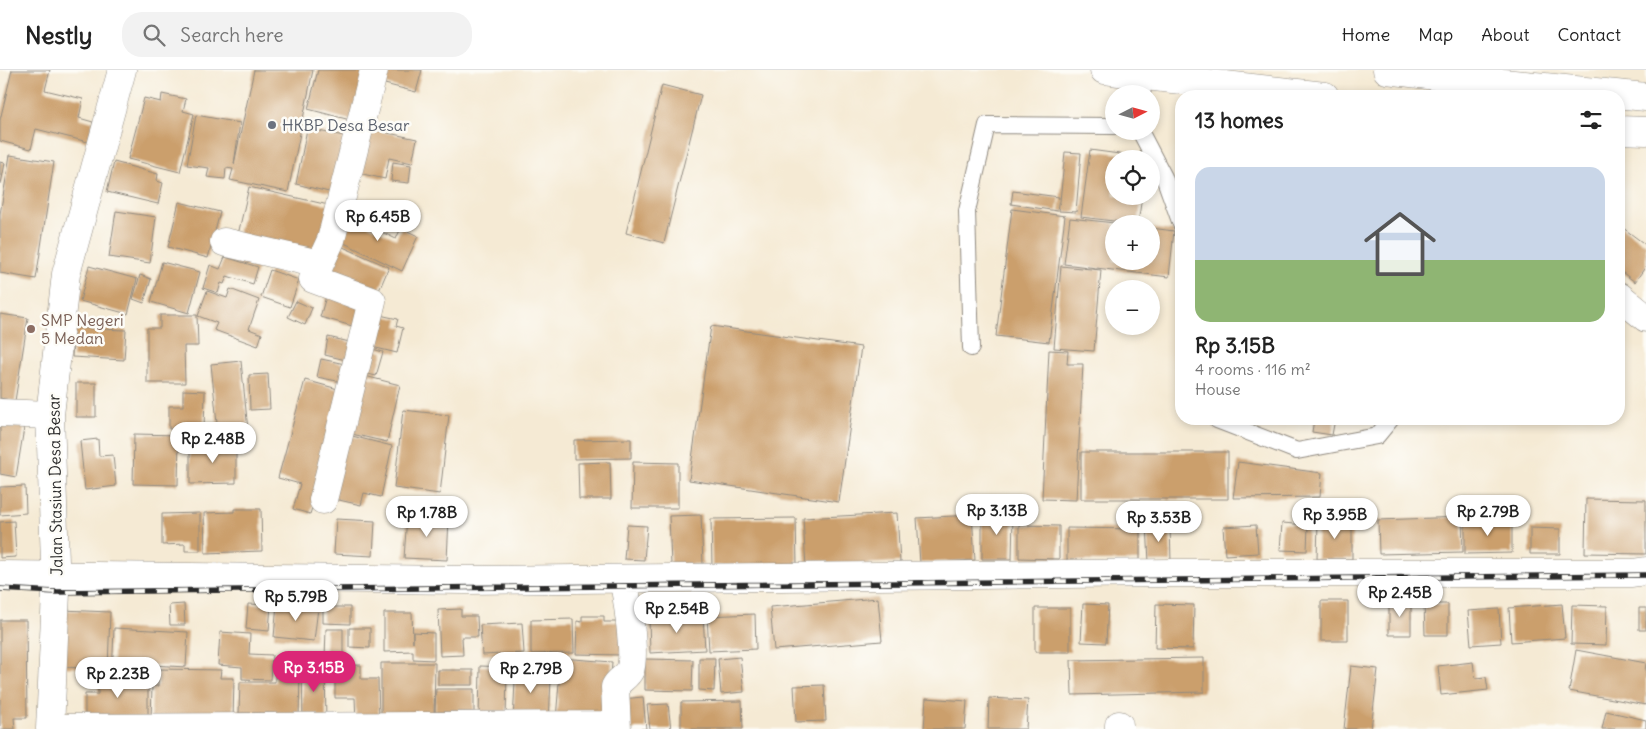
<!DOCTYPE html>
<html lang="en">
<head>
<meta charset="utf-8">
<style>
  :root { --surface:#fff; --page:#f2f2f2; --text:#222; --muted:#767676; --line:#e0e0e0; --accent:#db2777 }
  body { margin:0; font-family:Delius,sans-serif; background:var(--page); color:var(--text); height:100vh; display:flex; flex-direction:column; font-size:19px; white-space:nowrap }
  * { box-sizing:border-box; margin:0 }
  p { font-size:16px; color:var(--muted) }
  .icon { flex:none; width:28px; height:28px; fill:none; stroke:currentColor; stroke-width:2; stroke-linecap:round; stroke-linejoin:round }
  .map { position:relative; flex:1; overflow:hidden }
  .drawer { position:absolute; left:1175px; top:20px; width:450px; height:335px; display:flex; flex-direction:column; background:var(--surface); border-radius:20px; box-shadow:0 2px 8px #0003 }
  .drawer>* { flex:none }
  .needle { width:32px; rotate:84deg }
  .fabs { position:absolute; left:1105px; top:15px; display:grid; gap:10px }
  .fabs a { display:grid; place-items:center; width:55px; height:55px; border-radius:50%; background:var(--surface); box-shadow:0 2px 8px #0003; font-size:25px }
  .price { position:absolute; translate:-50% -42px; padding:0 11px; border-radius:18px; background:#fff; color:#222; font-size:16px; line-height:32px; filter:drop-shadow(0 1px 2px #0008) }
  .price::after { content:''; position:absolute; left:50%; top:30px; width:15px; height:11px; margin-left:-8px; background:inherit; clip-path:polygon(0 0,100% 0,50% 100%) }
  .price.on { background:var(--accent); color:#fff }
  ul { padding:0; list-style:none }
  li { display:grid; align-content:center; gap:10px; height:265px; padding:0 20px }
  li+li { border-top:1px solid var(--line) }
  li span { display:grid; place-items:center; height:155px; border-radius:15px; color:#555 }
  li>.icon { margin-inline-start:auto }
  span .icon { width:90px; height:90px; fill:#fffc; stroke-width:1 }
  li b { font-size:21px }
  h2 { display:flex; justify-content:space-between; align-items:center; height:60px; padding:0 20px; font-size:21px }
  header { display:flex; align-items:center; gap:30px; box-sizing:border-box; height:70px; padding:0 25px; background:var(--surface); border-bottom:1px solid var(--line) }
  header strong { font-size:24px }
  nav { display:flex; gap:28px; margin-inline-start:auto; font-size:18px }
  .search { width:350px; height:45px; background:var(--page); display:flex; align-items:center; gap:12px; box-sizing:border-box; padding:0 18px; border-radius:20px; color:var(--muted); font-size:19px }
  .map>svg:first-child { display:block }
  .building { fill:#cb9f6c }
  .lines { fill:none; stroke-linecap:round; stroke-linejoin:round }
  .service-casing { stroke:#908a80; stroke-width:18 }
  .minor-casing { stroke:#908a80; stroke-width:29 }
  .trunk-casing { stroke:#908a80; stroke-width:29 }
  .service { stroke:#fff; stroke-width:16 }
  .minor { stroke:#fff; stroke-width:28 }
  .trunk { stroke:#fff; stroke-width:28 }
  .rail-casing { stroke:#2b2b2b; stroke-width:5.5 }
  .rail { stroke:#fdfcf7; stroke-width:4; stroke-dasharray:11; stroke-linecap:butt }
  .worship-dot { fill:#6b7280; stroke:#fdfcf7; stroke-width:2 }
  .education-dot { fill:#8d6e63; stroke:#fdfcf7; stroke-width:2 }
  .labels { text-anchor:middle; stroke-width:5; stroke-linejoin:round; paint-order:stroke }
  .worship-label { font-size:16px; fill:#5b616d; stroke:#fdfcf7; text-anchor:start }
  .education-label { font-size:16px; fill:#785e54; stroke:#fdfcf7; text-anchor:start }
  .street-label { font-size:16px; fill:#2b2b2b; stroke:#fdfcf7 }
</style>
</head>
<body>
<header>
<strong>Nestly</strong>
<div class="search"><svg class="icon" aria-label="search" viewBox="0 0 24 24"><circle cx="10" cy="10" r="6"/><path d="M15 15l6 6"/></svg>Search here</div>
<nav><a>Home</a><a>Map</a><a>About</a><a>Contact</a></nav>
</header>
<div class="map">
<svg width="1646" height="659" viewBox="0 0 1646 659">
  <rect width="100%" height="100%" fill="#fdfcf7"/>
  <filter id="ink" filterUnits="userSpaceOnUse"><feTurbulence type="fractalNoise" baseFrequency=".02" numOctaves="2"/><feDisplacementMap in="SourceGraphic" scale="10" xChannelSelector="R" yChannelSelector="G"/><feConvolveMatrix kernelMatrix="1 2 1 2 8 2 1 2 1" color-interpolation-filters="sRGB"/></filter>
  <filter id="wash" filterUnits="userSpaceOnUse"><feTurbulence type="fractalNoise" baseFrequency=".0096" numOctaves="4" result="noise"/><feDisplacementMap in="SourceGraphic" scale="20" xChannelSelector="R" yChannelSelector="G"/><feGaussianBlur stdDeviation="1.12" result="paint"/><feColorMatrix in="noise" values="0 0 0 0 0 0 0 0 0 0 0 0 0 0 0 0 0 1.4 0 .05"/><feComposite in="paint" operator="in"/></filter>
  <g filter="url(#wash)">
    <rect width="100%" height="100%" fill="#f5ead4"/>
    <g id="blocks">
      <path class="building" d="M12 0H50L45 20 83 29 79 48 93 52 88 72 36 59 31 79 0 71V50Z
        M254 0H313L288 122 230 110 233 99 226 98 225 109 207 107 209 98 187 95 196 45 240 53 234 94Z
        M318 0H367L354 51 308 39Z
        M380 0H422L416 22 377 12Z
        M662 15 701 25 664 173 626 163Z
        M162 24 186 29 183 41 194 44 180 102 128 89 144 28 161 32Z
        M307 59 345 66 333 123 296 114Z
        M369 59 417 69 412 93 389 88 385 109 354 102Z
        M1090 80 1149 88 1114 89V126H1142L1138 154 1081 147Z
        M1065 82 1081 83 1076 142 1059 141Z
        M10 85 54 92 36 209 0 203V144Z
        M0 92 5 93 1 114 0 113Z
        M114 92 158 104 157 111 163 113 158 134 107 122Z
        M393 92 411 95 409 113 391 111Z
        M249 117 333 136 320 187 237 169Z
        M1013 121 1059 127 1057 141 1011 134Z
        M179 132 220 142 208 188 168 177Z
        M1012 139 1065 146 1049 272 996 266Z
        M116 141 156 147 150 193 109 187Z
        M347 145 396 169 401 158 418 166 402 201 336 169Z
        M1070 148 1114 153V191H1151V158L1174 161 1169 207 1064 194Z
        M1619 155 1646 175V196L1635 212 1619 200Z
        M336 174 389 197 375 230 322 207Z
        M225 187 258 197 253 214 227 206 224 214 221 213 218 223 203 218 210 195 220 199Z
        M162 192 200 202 189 243 151 232Z
        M89 196 137 209 128 244 80 231Z
        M1061 196 1101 200 1094 281 1054 278Z
        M270 200 299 210 290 237 261 227Z
        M140 205 151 209 144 233 133 229Z
        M230 219 259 230 249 259 262 264 258 276 214 260 217 253 198 246 207 221 227 228Z
        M327 223 370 235 363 259 320 247Z
        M296 231 312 238 305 255 288 247Z
        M0 244 28 248 15 331 0 328Z
        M375 244 398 249 396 256 403 258 397 283 368 276Z
        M160 245H197L198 276H184L185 313H147V258H160Z
        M711 256 861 277 839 432 689 410Z
        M74 258 126 260 124 290 72 287Z
        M328 267 354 273 350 291 325 285Z
        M366 277 383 282 376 306 360 302Z
        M1049 280 1068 281 1067 294H1083L1076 430 1042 429Z
        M321 289 350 295 347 313 317 307Z
        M241 291 249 370 219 373 211 294Z
        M268 304 270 339 250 340 249 305Z
        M357 304 400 315 387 372 343 362Z
        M305 310 349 322 310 444 293 439 300 414 278 408Z
        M76 313H96V347H76Z
        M183 320 205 321 204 360 169 359V336H183Z
        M403 340 449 345 440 424 394 418Z
        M1314 349H1335L1332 365 1312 362Z
        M0 354 24 358 16 407 0 404Z
        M134 364 179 365 178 415 133 414Z
        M344 364 392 376 381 427 364 423 361 435 330 428Z
        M98 369 99 386 113 385 116 416 85 420 80 371Z
        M631 369V388L574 389V370Z
        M190 374H236V413L190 414Z
        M1081 382H1228V429H1081Z
        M610 392 611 429H579L578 393Z
        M633 392 678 393V438H632Z
        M1238 392 1322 403 1320 427 1233 428Z
        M25 416 26 443 0 445V417Z
        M1586 429 1646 430V484L1585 483Z
        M234 439H261L262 481 205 483 204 443 234 442Z
        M200 443V481H185V474L162 475V444Z
        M897 443 900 492 806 497 803 448Z
        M982 444H1013L1012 489H982Z
        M701 445 703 494 671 495 669 446Z
        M972 445 975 490 920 493 917 448Z
        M407 446 449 448 447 490 404 488Z
        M1462 447 1463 482 1379 484 1378 450Z
        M796 448 797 495 712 496 711 449Z
        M336 449 375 451 373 486 334 484Z
        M1465 450H1512V483L1465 484Z
        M14 451 16 487 0 488V452Z
        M1318 451 1352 452V489H1317Z
        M1282 453 1308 455 1307 481 1280 480Z
        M627 455 647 456 644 490 624 489Z
        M1019 455 1059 456V489L1019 488Z
        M1147 455H1170L1171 492H1149Z
        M1256 455 1258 483 1225 485 1223 457Z
        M1067 458 1140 459V491H1067Z
        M1530 458 1560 459V484H1530Z
        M878 528 882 571 774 580 770 537Z
        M1389 530H1411V565H1389Z
        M1321 531H1348V571H1321Z
        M184 534 185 555H170L169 535Z
        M248 534 271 535 269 561 246 559Z
        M277 534 318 538 314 571 274 567Z
        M1083 534 1108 535 1106 573 1081 572Z
        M1156 534 1194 535 1193 579 1155 578Z
        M1424 534H1448V565H1425Z
        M1562 534 1565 568 1511 572 1509 538Z
        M1572 535 1607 536 1606 575 1571 574Z
        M323 537H350V554L323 553Z
        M1035 538H1070V582H1035Z
        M1639 538H1646V560H1639Z
        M461 539V546H477L478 567H462L463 585 440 586 438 540Z
        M1499 539 1501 573 1471 575 1468 541Z
        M62 540 110 542 108 599 60 597Z
        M384 543H412L413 572V562L434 563V590L413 589V581L384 582Z
        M755 544 756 579 709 581 707 546Z
        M703 545 705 580 650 583 649 548Z
        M582 546H604V552H621V585L576 584 577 551 582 552Z
        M573 549 574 583 531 584V550Z
        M0 550H26L27 648H14L15 659H0Z
        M522 553 524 583 482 585 480 555Z
        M114 558 188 562 186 597 135 594 134 608 112 607Z
        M349 558H370V578L349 577Z
        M326 559H343V588H325Z
        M220 562 250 564 249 584 272 585 270 610 242 609V597L218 595Z
        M1576 580 1646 593 1645 601H1646V635L1569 621Z
        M740 587 744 622 721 624 718 589Z
        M561 588 612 592 608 653 556 649Z
        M699 588H715L714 621 699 620Z
        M1204 588V622L1072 625 1071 590Z
        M645 589 693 590 692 621 645 620Z
        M516 590 538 591 537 607 551 608 549 653 513 652Z
        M302 592H325L326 654H303Z
        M1473 592 1475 608 1486 607 1488 620 1441 625 1438 596Z
        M381 593H435L434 649 381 648Z
        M361 595V609H378L379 650 356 651 355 628H335V596Z
        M480 596 507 597 506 651 479 650Z
        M1351 596 1378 599 1371 659H1344Z
        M158 599 221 600 220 608H234L233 651 151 650 152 616H158Z
        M275 600 300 601 299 648H274V643H239L240 612H275Z
        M438 600H473V615H438Z
        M98 604H110V609H148V649H85V624H98Z
        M824 615 826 651 796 652 794 616Z
        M436 619H474V642H435Z
        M643 627 646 659H624L622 629Z
        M926 628 967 631 965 659H924Z
        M989 628 1028 630 1026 659H988Z
        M742 631 743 659H681V632Z
        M668 634 671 659H650L647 635Z
        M1606 641 1646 650V659H1602Z"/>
    </g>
  </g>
  <g filter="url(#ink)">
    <use href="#blocks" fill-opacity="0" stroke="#908a80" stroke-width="1"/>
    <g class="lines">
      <g class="service-casing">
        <path id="service" d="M1142 24 1146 0
          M1140 61 1164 107 1181 154
          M971 278 967 141 987 55 1114 56
          M1216 349 1217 350 1297 381 1377 366 1391 349"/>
      </g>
      <g class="minor-casing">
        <path id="minor" d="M224 172 319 194
          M1619 226 1646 248
          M0 343 50 345
          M323 430 372 231 313 209 331 170 374 0
          M0 505 466 510 1174 503H1632L1646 501
          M50 658 616 655
          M50 659 56 522 50 345 66 204 122 0
          M617 659 615 617C618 610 627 607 630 600 636 586 627 525 623 510
          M1119 659V655"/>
      </g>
      <g class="trunk-casing">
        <path id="trunk" d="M1104 0 1145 6 1325 26
          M1387 0 1444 7 1646 27
          M1619 60 1646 61"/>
      </g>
      <use href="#service" class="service"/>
      <use href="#minor" class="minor"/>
      <use href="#trunk" class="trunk"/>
      <g class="rail-casing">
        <path id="rail" d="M0 519 56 522 1646 505"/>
      </g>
      <use href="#rail" class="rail"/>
    </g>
  </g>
  <circle class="worship-dot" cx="272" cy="55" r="5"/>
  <circle class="education-dot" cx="31" cy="259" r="5"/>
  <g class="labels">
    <g class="worship-label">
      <text x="282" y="61">HKBP Desa Besar</text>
    </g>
    <g class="education-label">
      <text x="41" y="256">SMP Negeri<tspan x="41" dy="18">5 Medan</tspan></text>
    </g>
    <g class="street-label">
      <text transform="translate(55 415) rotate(-91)" y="6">Jalan Stasiun Desa Besar</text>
    </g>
  </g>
</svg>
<div class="fabs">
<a><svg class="needle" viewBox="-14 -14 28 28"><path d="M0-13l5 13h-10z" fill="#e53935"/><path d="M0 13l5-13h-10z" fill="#767676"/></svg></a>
<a><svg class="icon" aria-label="locate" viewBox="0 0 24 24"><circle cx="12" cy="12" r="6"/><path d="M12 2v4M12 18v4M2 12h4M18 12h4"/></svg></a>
<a>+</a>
<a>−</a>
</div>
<b class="price" style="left:378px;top:172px">Rp 6.45B</b>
<b class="price" style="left:213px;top:394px">Rp 2.48B</b>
<b class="price" style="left:997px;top:466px">Rp 3.13B</b>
<b class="price" style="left:1488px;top:467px">Rp 2.79B</b>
<b class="price" style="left:427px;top:468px">Rp 1.78B</b>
<b class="price" style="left:1335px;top:470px">Rp 3.95B</b>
<b class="price" style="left:1159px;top:473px">Rp 3.53B</b>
<b class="price" style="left:1400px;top:548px">Rp 2.45B</b>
<b class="price" style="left:296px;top:552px">Rp 5.79B</b>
<b class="price" style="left:677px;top:564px">Rp 2.54B</b>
<b class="price on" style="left:314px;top:623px">Rp 3.15B</b>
<b class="price" style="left:531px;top:624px">Rp 2.79B</b>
<b class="price" style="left:118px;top:629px">Rp 2.23B</b>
<section class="drawer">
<h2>13 homes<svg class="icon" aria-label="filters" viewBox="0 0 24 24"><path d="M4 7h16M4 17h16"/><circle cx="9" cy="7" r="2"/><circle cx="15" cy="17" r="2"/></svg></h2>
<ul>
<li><span style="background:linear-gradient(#c9d6e8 60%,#8fb573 0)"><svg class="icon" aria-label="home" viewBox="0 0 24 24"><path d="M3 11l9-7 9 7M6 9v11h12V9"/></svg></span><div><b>Rp 3.15B</b><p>4 rooms · 116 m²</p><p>House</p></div></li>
</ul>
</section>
</div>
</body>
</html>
